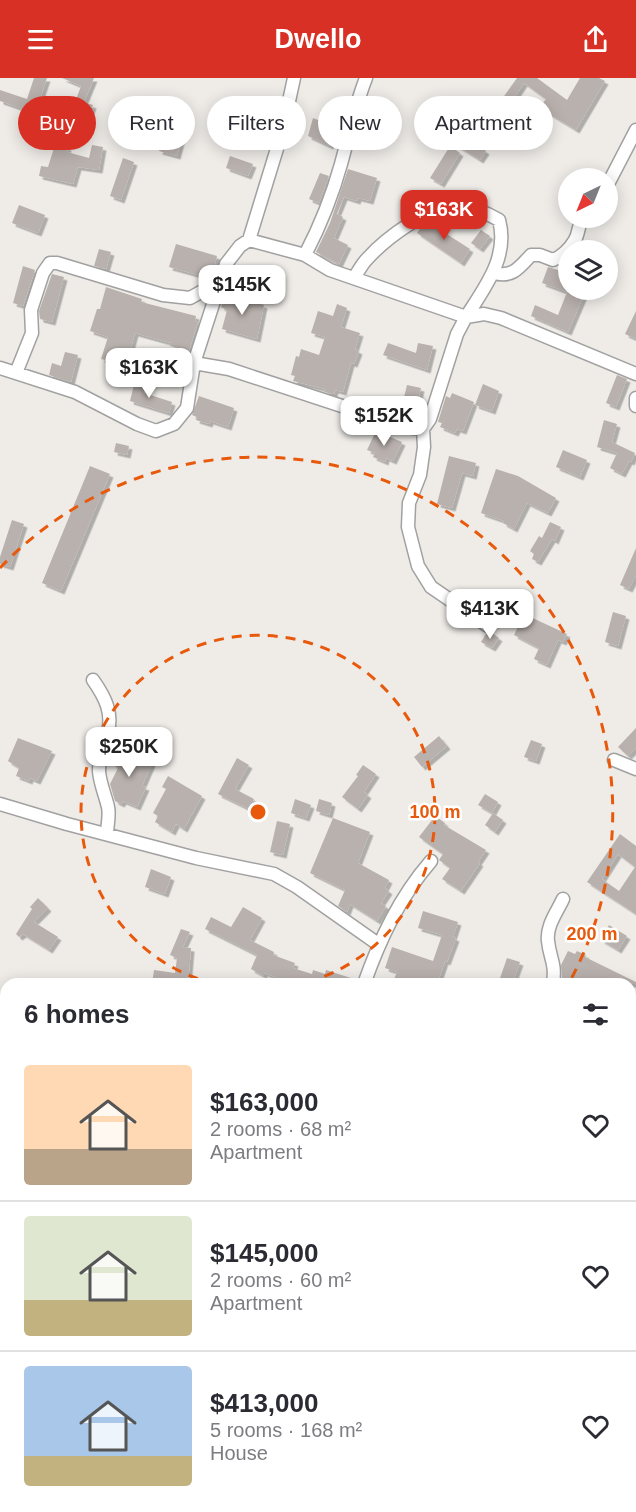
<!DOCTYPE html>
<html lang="en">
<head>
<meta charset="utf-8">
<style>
  :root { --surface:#fff; --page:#f7f7f7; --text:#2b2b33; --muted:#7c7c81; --line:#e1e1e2; --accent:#d93025 }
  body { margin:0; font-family:Arial,sans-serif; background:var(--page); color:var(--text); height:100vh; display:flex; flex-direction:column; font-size:22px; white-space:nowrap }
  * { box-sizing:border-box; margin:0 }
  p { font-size:20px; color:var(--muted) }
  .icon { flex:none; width:33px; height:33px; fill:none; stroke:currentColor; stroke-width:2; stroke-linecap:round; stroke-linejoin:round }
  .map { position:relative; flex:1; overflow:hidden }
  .details { position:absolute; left:0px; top:900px; width:636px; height:534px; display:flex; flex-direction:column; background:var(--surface); border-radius:18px 18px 0 0; box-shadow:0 3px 15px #0003 }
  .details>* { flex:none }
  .top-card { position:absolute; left:18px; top:18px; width:600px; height:54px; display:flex; gap:12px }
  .needle { width:39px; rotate:223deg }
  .buttons { position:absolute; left:558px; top:90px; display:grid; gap:12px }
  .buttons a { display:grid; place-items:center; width:60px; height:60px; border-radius:50%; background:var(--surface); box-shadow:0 3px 15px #0003; font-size:30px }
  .price { position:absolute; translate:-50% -51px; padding:0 14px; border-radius:12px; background:#fff; color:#222; font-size:20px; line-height:39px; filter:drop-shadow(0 2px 3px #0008) }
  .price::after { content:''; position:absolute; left:50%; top:36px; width:18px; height:14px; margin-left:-9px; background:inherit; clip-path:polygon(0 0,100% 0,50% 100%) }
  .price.selected { background:var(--accent); color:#fff }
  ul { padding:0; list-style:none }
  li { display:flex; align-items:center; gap:18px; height:150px; padding:0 24px }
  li+li { border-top:2px solid var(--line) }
  li span { display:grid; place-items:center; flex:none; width:168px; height:120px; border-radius:6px; color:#555 }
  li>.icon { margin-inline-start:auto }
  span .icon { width:72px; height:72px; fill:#fffc; stroke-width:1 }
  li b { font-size:26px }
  h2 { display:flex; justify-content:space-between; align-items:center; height:72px; padding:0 24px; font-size:26px }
  .tag { padding:0 21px; border-radius:27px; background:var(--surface); box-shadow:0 3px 15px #0003; font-size:21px; line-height:54px }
  .tag.selected { background:var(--accent); color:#fff }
  header { display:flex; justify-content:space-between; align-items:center; height:78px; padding:0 24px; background:var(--accent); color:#fff; font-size:27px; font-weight:700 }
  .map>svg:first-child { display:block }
  .building { fill:#b9b1ad; fill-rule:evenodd; filter:url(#shadow) }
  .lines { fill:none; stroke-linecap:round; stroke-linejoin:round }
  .minor-casing { stroke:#a1a1a1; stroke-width:15 }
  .minor { stroke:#fff; stroke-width:12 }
  .ring { fill:none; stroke:#e8590c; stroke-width:3; stroke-dasharray:10 8 }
  .centre { fill:#e8590c; stroke:#fff; stroke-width:3 }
  .ring-label { font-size:18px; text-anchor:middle; font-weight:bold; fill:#e8590c; stroke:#fff; stroke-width:5; stroke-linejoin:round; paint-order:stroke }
</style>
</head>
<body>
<header><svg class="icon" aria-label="menu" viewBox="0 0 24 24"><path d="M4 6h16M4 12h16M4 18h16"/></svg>Dwello<svg class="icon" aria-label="share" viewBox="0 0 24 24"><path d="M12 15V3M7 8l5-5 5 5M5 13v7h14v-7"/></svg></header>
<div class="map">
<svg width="636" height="1434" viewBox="0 0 636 1434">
  <defs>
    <filter id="shadow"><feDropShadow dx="3.5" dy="3.5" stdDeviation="0" flood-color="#0004"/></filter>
  </defs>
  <rect width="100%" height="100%" fill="#efece8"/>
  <path class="building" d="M34 0H47L35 35 0 23V12L27 21Z
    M62 0H94L84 24 93 27 85 51 68 45 71 36 67 34 70 25 74 27 81 8Z
    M517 0H537L567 22 580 0H599L605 3 576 52 548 35 536 52 523 42 529 34 534 37 546 21 524 5 510 26 502 21Z
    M313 40 336 49 330 68 308 58Z
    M167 43 185 48 177 78 159 73Z
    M462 57 486 73 480 82 456 67Z
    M59 67 68 69 67 74 89 80 92 67 103 69 99 92 78 89 73 106 39 98 41 88 48 89 54 70 58 71Z
    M450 68 460 75 441 106 430 100Z
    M230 78 253 86 248 98 226 90Z
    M123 80 134 84 121 122 110 118Z
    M348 91 377 100 370 123 358 120 357 123 344 119 337 136 343 139 334 160 348 167 339 186 316 174 330 145Z
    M320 95 329 98 319 125 309 121Z
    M19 127 45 137 38 155 12 145Z
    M436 143 445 149 442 153 470 171 461 185 417 155 422 148 427 145 432 148Z
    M481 152 490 158 480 171 471 165Z
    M176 166 217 178 212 199 209 200 169 189Z
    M99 171 111 174 106 191 94 188Z
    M23 188 35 192 23 228 13 225Z
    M548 189 568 195V212H586L568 254 531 238 535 227 558 237 567 214 542 205Z
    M52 196 64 199 52 244 40 241 39 233Z
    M106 209 142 221 141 224 196 238 195 243 198 244 189 273 170 268 171 265 135 255 130 273 135 275 131 287 111 281 110 283 101 281 108 259 90 253 97 231H100Z
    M225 215 264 227 257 261 222 251 227 232 221 229Z
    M337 226 347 230 341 249 360 255 355 271 359 273 354 286 351 285 343 314 335 312 334 316 324 314 325 311 293 303 295 298 291 297 296 278 299 279 301 271 319 277 325 259 311 255 318 233 333 238Z
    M636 233V261L625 256Z
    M388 265 416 275 418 265 433 268 427 292 383 277Z
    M65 274 78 277 71 304 49 297 52 285 61 288Z
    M617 297 627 301 616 329 606 325Z
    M135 303 147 307 144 315 172 324 169 335 130 323Z
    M483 306 499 313 492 333 475 327Z
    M407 307 421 310 414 339 400 336Z
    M452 315 474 324 463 353 457 351 455 355 440 349 442 345 438 344 446 318 450 320Z
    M199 318 234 330 228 349 210 343 209 346 196 342 197 339 192 337Z
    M604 342 617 346 612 364 635 375 631 384 629 383 622 396 610 390 617 375 597 369Z
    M376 353 402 364 393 383 386 380 385 384 373 379 375 375 367 372Z
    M116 365 129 368 127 377 114 374Z
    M563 372 587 382 580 399 556 389Z
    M449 378 476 385 473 398 462 395 452 430 437 426Z
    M90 388 110 396 61 513 42 505Z
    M496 391 518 398 556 420 548 435 527 425 514 451 503 445 504 443 481 435Z
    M12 442 24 446 10 489 0 486V479Z
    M550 444 561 449 555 463 552 461 538 484 532 481 534 476 530 473 539 458 542 460Z
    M636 470V497L629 511 620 507Z
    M613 534 626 538 618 568 605 564Z
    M524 536 567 556 563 564 558 562 547 587 534 581 539 570 514 557Z
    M492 555 499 560 492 570 481 564 486 556Z
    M636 650V670L628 678 618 669Z
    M439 658 447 668 422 689 414 679Z
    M18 660 52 673 37 703 30 700 29 703 16 698 19 690 8 683Z
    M531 662 542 666 536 683 524 679Z
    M120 670 152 685 142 708 146 709 137 729 123 723 121 726 115 723 110 706 118 690 113 687Z
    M237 680 249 687 235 711 254 721 249 731 218 716Z
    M363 687 376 696 364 714 368 717 358 731 342 719 358 698 356 697Z
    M168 698 202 718 184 751 176 746 172 754 155 744 158 738 153 735 166 711 162 709Z
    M485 716 498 724 492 735 478 727Z
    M295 721 311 727 306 740 291 735Z
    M319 721 332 725 329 737 316 733Z
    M493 735 503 742 495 754 485 747Z
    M435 738 445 745 444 747 486 772 478 784 480 785 461 813 442 801 450 790 439 782 443 776 419 759Z
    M333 740 370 754 358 785 389 802 385 810 389 813 381 825 386 828 377 843 350 826 347 834 338 828 345 812 310 795Z
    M277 743 290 746 283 777 270 774Z
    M620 756 636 768V836L587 804ZM618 776 635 789 619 813 602 801Z
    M151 791 171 799 165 816 145 809Z
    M38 820 48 830 34 844 58 859 49 872 23 856 19 859 16 856 32 831 30 829Z
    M243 829 262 840 250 862 274 874 273 877 295 885 293 890 312 896 313 892 325 896 326 892 357 902 356 906H295L264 895V898L251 891 257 877 205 851 211 839 231 849Z
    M423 833 458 844 453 859 456 860 447 884 445 883 437 906H392L397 894 385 890 392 869 433 883 442 857 418 850Z
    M609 847 627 858 618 872 601 862Z
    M181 851 190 854 183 869 191 870 188 906H152L154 892 175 895 177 880 170 877Z
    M568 873 575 876 577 873 586 877 585 879 636 904V906H609L600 902 598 906H561L564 900H562L561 887Z
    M507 880 520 884 512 906H498Z"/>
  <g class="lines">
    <g class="minor-casing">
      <path id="minor" d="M608 106 636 52
        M249 162 283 51 294 0
        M305 177 330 192 466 239C485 209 509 179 499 142 487 135 474 129 459 128 431 126 386 160 367 181 362 186 358 194 354 200
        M494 195C512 200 519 190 531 177H540L553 182C561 179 570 171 575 162 579 155 578 147 583 140
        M194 285 226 186 240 168 249 162 305 177C319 150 333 115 341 86 349 57 355 28 366 0
        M0 290 75 314 137 346 156 353 174 346 187 330 194 285 229 291 406 349 423 351
        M16 295 32 255 31 232 43 195 50 185H57L163 217 190 220 215 206H219
        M636 320V328
        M488 548 431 509 418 488 408 449 409 425 420 397 424 369 423 351 430 341 457 256 466 239 484 236 501 240 636 296
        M93 602C105 619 114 636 107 657 104 669 99 681 99 693 100 706 105 716 108 729 110 737 107 748 107 756
        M614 682 636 691
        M0 726 67 746 196 780 274 796 297 809 378 866
        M364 906C380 861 399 820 431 783
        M553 906C556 884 550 882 548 863 546 848 557 834 563 821
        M630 947 636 935
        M630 1021 636 1025
        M0 1126 6 1108
        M630 1158 636 1161
        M630 1246 636 1229
        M46 1434 49 1428
        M147 1434 153 1428
        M347 1434 350 1428"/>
    </g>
    <use href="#minor" class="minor"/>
  </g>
  <g class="ring">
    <path d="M215 906A177 177 0 1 1 301 906"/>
    <path d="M0 490A355 355 0 0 1 570 903"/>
  </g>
  <circle cx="258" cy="734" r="9" class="centre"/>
  <g class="ring-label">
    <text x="435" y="740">100 m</text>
    <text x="592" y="862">200 m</text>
  </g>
</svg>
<div class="buttons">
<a><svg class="needle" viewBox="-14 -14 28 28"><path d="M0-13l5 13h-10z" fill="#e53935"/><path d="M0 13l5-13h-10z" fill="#7c7c81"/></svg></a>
<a><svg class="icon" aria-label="layers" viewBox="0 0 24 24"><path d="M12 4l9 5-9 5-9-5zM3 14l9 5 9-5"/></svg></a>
</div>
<b class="price selected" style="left:444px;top:163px">$163K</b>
<b class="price" style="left:242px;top:238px">$145K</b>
<b class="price" style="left:149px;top:321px">$163K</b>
<b class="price" style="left:384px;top:369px">$152K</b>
<b class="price" style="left:490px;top:562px">$413K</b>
<b class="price" style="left:129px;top:700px">$250K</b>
<div class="top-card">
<a class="tag selected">Buy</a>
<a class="tag">Rent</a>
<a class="tag">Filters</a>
<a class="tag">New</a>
<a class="tag">Apartment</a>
</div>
<section class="details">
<h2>6 homes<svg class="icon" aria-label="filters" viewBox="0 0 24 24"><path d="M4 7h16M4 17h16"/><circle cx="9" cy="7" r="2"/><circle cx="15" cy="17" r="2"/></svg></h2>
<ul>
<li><span style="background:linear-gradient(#ffd9b3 70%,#b9a48a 0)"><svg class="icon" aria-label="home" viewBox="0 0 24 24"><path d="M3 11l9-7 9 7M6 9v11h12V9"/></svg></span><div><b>$163,000</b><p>2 rooms · 68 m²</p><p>Apartment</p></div><svg class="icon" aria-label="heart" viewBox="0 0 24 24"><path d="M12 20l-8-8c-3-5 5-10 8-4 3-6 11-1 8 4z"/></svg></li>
<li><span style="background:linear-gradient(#dfe7d0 70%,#c2b280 0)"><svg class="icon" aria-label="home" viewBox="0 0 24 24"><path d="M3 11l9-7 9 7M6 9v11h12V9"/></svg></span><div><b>$145,000</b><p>2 rooms · 60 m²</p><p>Apartment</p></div><svg class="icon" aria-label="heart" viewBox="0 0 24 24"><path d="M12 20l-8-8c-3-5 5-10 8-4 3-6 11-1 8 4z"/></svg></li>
<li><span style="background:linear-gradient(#a9c7e8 75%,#c2b280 0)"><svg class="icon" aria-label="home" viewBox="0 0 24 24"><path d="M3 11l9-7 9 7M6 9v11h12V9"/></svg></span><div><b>$413,000</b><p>5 rooms · 168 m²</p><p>House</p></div><svg class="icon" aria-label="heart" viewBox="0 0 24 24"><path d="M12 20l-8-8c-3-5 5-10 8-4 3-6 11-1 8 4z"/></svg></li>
</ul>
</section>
</div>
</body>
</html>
